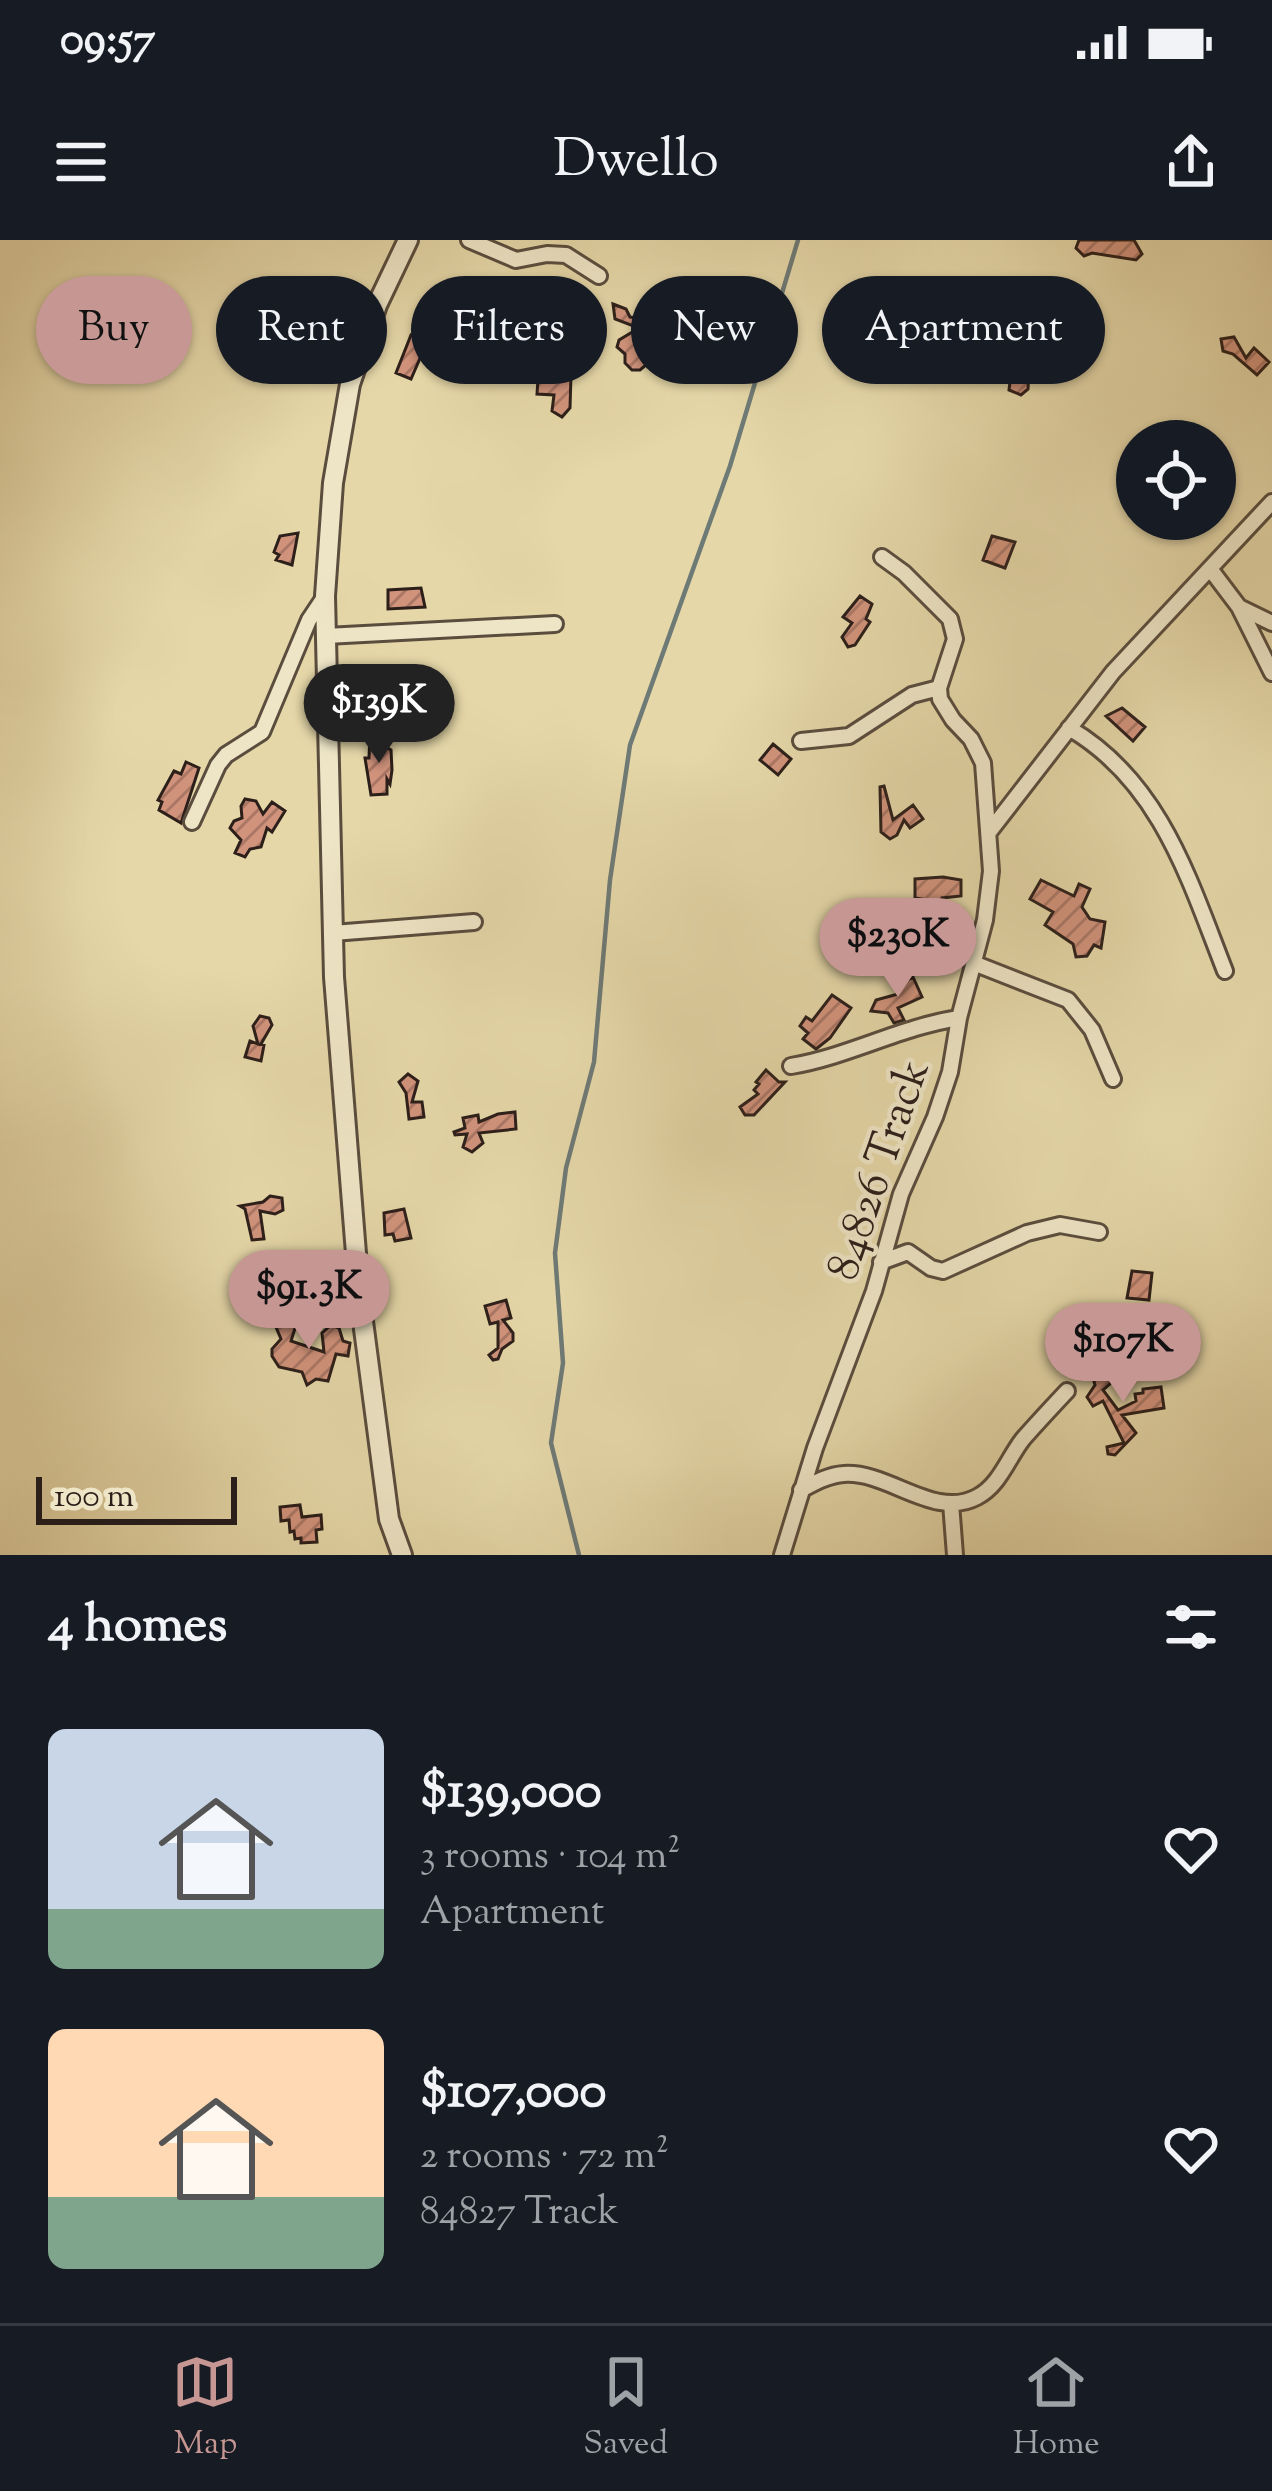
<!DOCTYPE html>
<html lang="en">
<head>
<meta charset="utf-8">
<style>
  :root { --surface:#171b24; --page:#242831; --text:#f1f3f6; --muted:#9ea1a6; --line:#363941; --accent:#c59692 }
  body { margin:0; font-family:"Sorts Mill Goudy",serif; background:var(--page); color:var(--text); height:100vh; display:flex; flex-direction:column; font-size:45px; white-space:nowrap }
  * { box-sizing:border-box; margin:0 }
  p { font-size:39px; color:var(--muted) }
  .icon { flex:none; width:66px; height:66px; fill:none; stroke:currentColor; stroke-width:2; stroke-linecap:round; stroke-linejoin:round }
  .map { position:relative; height:1315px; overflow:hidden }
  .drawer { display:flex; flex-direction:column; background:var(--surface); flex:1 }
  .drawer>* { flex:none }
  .guide { position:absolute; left:36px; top:36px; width:1200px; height:108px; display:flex; gap:24px }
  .controls { position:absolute; left:1116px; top:180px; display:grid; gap:24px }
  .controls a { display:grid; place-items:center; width:120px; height:120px; border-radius:50%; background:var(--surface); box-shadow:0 3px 9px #0004; font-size:60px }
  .scale { position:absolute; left:36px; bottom:30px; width:201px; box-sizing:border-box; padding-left:12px; border:6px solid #2c1f1a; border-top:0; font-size:33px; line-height:42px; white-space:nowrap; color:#2c1f1a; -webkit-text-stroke:9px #eee5c6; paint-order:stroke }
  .price { position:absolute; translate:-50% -102px; padding:0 27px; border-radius:42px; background:var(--accent); color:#111; font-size:39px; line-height:78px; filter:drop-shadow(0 3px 6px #0008) }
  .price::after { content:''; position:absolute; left:50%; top:72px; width:36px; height:27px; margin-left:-18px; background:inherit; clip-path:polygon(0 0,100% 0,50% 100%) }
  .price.active { background:#222; color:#fff }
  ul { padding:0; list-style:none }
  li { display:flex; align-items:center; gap:36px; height:300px; padding:0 48px }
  li span { display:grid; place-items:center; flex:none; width:336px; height:240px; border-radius:18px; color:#555 }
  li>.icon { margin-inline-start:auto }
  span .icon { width:144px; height:144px; fill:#fffc; stroke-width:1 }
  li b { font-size:51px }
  h2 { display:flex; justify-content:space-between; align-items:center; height:144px; padding:0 48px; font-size:51px }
  .tag { padding:0 42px; border-radius:54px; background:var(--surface); box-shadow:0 3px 9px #0004; font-size:42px; line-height:108px }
  .tag.active { background:var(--accent); color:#111 }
  .status { display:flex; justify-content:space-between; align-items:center; height:84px; padding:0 60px; background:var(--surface); direction:ltr }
  .status svg { height:33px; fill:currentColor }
  header { display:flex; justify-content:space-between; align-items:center; height:156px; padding:0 48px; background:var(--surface); font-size:54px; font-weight:600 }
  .tabs { display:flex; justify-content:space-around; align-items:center; height:168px; border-top:3px solid var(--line); background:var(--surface); font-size:33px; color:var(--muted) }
  .tabs a { display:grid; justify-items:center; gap:6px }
  .tabs .active { color:var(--accent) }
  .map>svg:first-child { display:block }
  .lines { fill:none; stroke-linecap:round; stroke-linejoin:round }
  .stream { stroke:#6e7a76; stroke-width:4.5 }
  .building { fill:url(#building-hatch); stroke:#2c1f1a; stroke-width:3 }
  .minor-casing { stroke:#5a4d3e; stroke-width:20 }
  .tertiary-casing { stroke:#5a4d3e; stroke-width:24 }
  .minor { stroke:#eee5c6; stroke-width:14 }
  .tertiary { stroke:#eee5c6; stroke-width:18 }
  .labels { text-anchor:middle; stroke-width:9; stroke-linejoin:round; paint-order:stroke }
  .street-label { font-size:45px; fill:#2c1f1a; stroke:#eee5c6 }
</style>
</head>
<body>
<div class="status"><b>09:57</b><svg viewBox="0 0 49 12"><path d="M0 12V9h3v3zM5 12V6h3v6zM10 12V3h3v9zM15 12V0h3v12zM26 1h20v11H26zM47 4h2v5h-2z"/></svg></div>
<header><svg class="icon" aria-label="menu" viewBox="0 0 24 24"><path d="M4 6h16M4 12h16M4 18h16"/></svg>Dwello<svg class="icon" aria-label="share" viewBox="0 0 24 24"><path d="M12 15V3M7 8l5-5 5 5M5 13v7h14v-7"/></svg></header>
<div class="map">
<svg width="1272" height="1315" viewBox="0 0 1272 1315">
  <defs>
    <pattern id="building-hatch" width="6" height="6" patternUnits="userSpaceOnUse" patternTransform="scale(3)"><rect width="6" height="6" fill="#d1937c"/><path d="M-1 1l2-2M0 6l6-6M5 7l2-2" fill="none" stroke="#aa7765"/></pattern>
  </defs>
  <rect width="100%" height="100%" fill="#e5d7a8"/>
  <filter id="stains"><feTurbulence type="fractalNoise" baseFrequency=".00167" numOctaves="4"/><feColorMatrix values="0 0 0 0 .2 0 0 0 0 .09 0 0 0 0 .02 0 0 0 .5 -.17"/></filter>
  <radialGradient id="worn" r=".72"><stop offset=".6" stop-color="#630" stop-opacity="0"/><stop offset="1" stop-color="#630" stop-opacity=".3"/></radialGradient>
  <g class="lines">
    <path class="stream" d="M579 1315 551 1203 563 1123 555 1013 566 928 594 822 610 640 630 505 730 226 798 0"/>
  </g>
  <path class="building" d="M1079 0H1134L1142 14 1136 20 1092 13 1084 16 1076 8Z
    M613 64 626 69 630 77 646 79 644 101 658 108 647 111 646 125 640 130H632L625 123V114L617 107 619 100 639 88 615 79Z
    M553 85 554 95 558 94 565 134 571 135 570 168 562 177 552 171 554 155 537 154 538 139H544L543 86Z
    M411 95 427 102 411 139 396 133Z
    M1234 97 1246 118 1254 108 1269 122 1257 135 1233 114 1223 111 1221 99Z
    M1012 126 1029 127 1028 149 1021 155 1009 150Z
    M298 293 292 325 276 320 279 315 274 312 280 296Z
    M992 296 1015 302 1005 328 983 320Z
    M421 348 425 367 388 369V350Z
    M860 356 872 364 866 379 870 382 855 405 848 407 842 397 852 383 843 377Z
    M1122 468 1145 487 1133 501 1106 476Z
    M370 494H382V505L391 510 392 530 390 544 387 539V554L371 555 365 518H369Z
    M773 504 791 519 778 535 760 520Z
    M186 522 199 528 181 583 159 570 162 562 158 560 174 531 181 534Z
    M884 546 893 580 913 565 923 579 910 588 904 580 897 595 890 599 881 592 880 547Z
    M245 559 256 561 263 574 272 562 285 571 272 592 267 588 261 607 250 609 245 617 235 613 241 600 230 588 234 581 242 578 241 566Z
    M943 637 961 640V656L942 658 941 662 915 658V639Z
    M1041 640 1074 656 1079 644 1090 649 1082 667 1090 679 1105 682 1101 708 1094 705 1087 716 1076 717 1073 704 1045 685 1053 672 1030 659Z
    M913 737 922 757 898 768 904 780 894 783 888 773 871 771 876 760 898 754 900 744Z
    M832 755 851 768 830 798 816 809 803 799 808 793 800 786 806 777 812 781Z
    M260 776 269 778 272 785 261 804 264 805 261 821 245 817 250 801 258 804 253 786Z
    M766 830 779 842H785L754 875H745L740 867 758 854 754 850 759 844 756 842Z
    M408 834 418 841 412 862H422L424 877 409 879 406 853 399 842Z
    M515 872 516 889 479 893 483 903 472 912 463 907 467 894 455 895 454 892 465 888 463 878 478 875 479 882 498 874Z
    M270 956 282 958 283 970 275 974 260 971 264 999 252 1000 245 969 240 966 263 962Z
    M404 969 411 998 395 1001 393 994 385 995 384 973Z
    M1132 1031 1152 1033 1149 1060 1127 1058Z
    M506 1060 511 1078 503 1080 513 1093V1101L502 1109 498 1119 493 1120 489 1115 498 1108V1082L490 1084 485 1066Z
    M289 1077 294 1085 297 1082 291 1101 324 1112 322 1093 331 1085 339 1088 343 1101 350 1103 348 1116 336 1114 328 1141 316 1139 307 1145 302 1132 279 1127 272 1116V1109L281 1099 275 1085Z
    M1098 1127H1107L1113 1134 1111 1143 1103 1150 1118 1170 1136 1161 1135 1154 1143 1153V1149L1161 1147 1164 1168 1122 1175 1136 1193 1115 1215 1108 1214 1107 1207 1124 1203 1103 1161 1093 1166 1087 1157 1095 1145 1092 1134Z
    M300 1265 302 1277 321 1275 322 1289 316 1290 317 1302 301 1303V1298L295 1299 294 1291 290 1292 289 1280 281 1281 280 1267Z"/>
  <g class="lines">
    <g class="minor-casing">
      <path id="minor" d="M469 0 516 20 547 14 566 15 599 36
        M1211 330 1239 367 1272 433
        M1239 367 1272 383
        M326 396 555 384
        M1069 488C1160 541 1189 639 1225 731
        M801 501 849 496 912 455 939 448
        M192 582 218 525 226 515 262 492 309 380 325 356
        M990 591 1113 432 1272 262
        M333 693 474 682
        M976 724 1068 760 1092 790 1113 839
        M791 826C850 816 900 787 959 778
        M881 1022 908 1012 931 1028 943 1031 1027 993 1060 985 1099 992
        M801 1250C814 1243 828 1235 844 1234 889 1231 934 1280 977 1257 1000 1245 1008 1218 1023 1199 1037 1183 1052 1167 1067 1151
        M951 1263 955 1315
        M782 1315 815 1208 874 1051 901 954 935 877 950 832 959 778 985 680 991 631 983 523 971 499 953 480 940 459 939 448 955 399 950 379 904 333 882 317"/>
    </g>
    <g class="tertiary-casing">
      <path id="tertiary" d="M402 1315 389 1279 359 1051 334 737 325 356 333 243 350 144 377 65 408 0"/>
    </g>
    <use href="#minor" class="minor"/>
    <use href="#tertiary" class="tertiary"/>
  </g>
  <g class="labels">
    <g class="street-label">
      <text transform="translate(876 929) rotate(-71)" y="16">84826 Track</text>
    </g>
  </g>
  <rect width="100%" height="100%" filter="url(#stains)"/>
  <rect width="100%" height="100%" fill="url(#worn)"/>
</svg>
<div class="controls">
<a><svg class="icon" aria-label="locate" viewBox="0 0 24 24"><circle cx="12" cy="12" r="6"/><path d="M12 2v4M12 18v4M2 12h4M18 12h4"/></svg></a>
</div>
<div class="scale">100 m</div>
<b class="price active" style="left:379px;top:526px">$139K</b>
<b class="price" style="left:898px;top:760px">$230K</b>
<b class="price" style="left:309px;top:1112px">$91.3K</b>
<b class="price" style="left:1123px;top:1165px">$107K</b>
<div class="guide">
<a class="tag active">Buy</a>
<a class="tag">Rent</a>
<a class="tag">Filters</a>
<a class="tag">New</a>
<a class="tag">Apartment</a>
</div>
</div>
<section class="drawer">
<h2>4 homes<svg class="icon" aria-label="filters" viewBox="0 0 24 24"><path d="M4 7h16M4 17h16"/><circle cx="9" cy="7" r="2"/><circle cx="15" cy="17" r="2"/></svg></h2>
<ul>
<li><span style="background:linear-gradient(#c9d6e8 75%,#7fa58c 0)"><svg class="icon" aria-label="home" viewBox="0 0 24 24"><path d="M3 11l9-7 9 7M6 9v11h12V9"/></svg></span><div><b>$139,000</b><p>3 rooms · 104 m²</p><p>Apartment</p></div><svg class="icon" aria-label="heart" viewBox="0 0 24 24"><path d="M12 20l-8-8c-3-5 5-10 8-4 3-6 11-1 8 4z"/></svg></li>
<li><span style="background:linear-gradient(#ffd9b3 70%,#7fa58c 0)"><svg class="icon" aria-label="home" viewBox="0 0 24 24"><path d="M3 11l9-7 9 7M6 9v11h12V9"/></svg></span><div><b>$107,000</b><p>2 rooms · 72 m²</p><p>84827 Track</p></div><svg class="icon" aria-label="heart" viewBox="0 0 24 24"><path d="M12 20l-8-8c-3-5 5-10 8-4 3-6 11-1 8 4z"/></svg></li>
</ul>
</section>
<nav class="tabs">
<a class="active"><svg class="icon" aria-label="map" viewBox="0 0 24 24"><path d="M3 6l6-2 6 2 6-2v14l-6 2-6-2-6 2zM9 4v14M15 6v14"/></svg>Map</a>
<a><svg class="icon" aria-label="saved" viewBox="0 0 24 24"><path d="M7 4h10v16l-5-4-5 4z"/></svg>Saved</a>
<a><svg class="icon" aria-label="home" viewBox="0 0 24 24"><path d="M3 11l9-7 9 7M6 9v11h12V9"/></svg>Home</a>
</nav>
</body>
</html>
